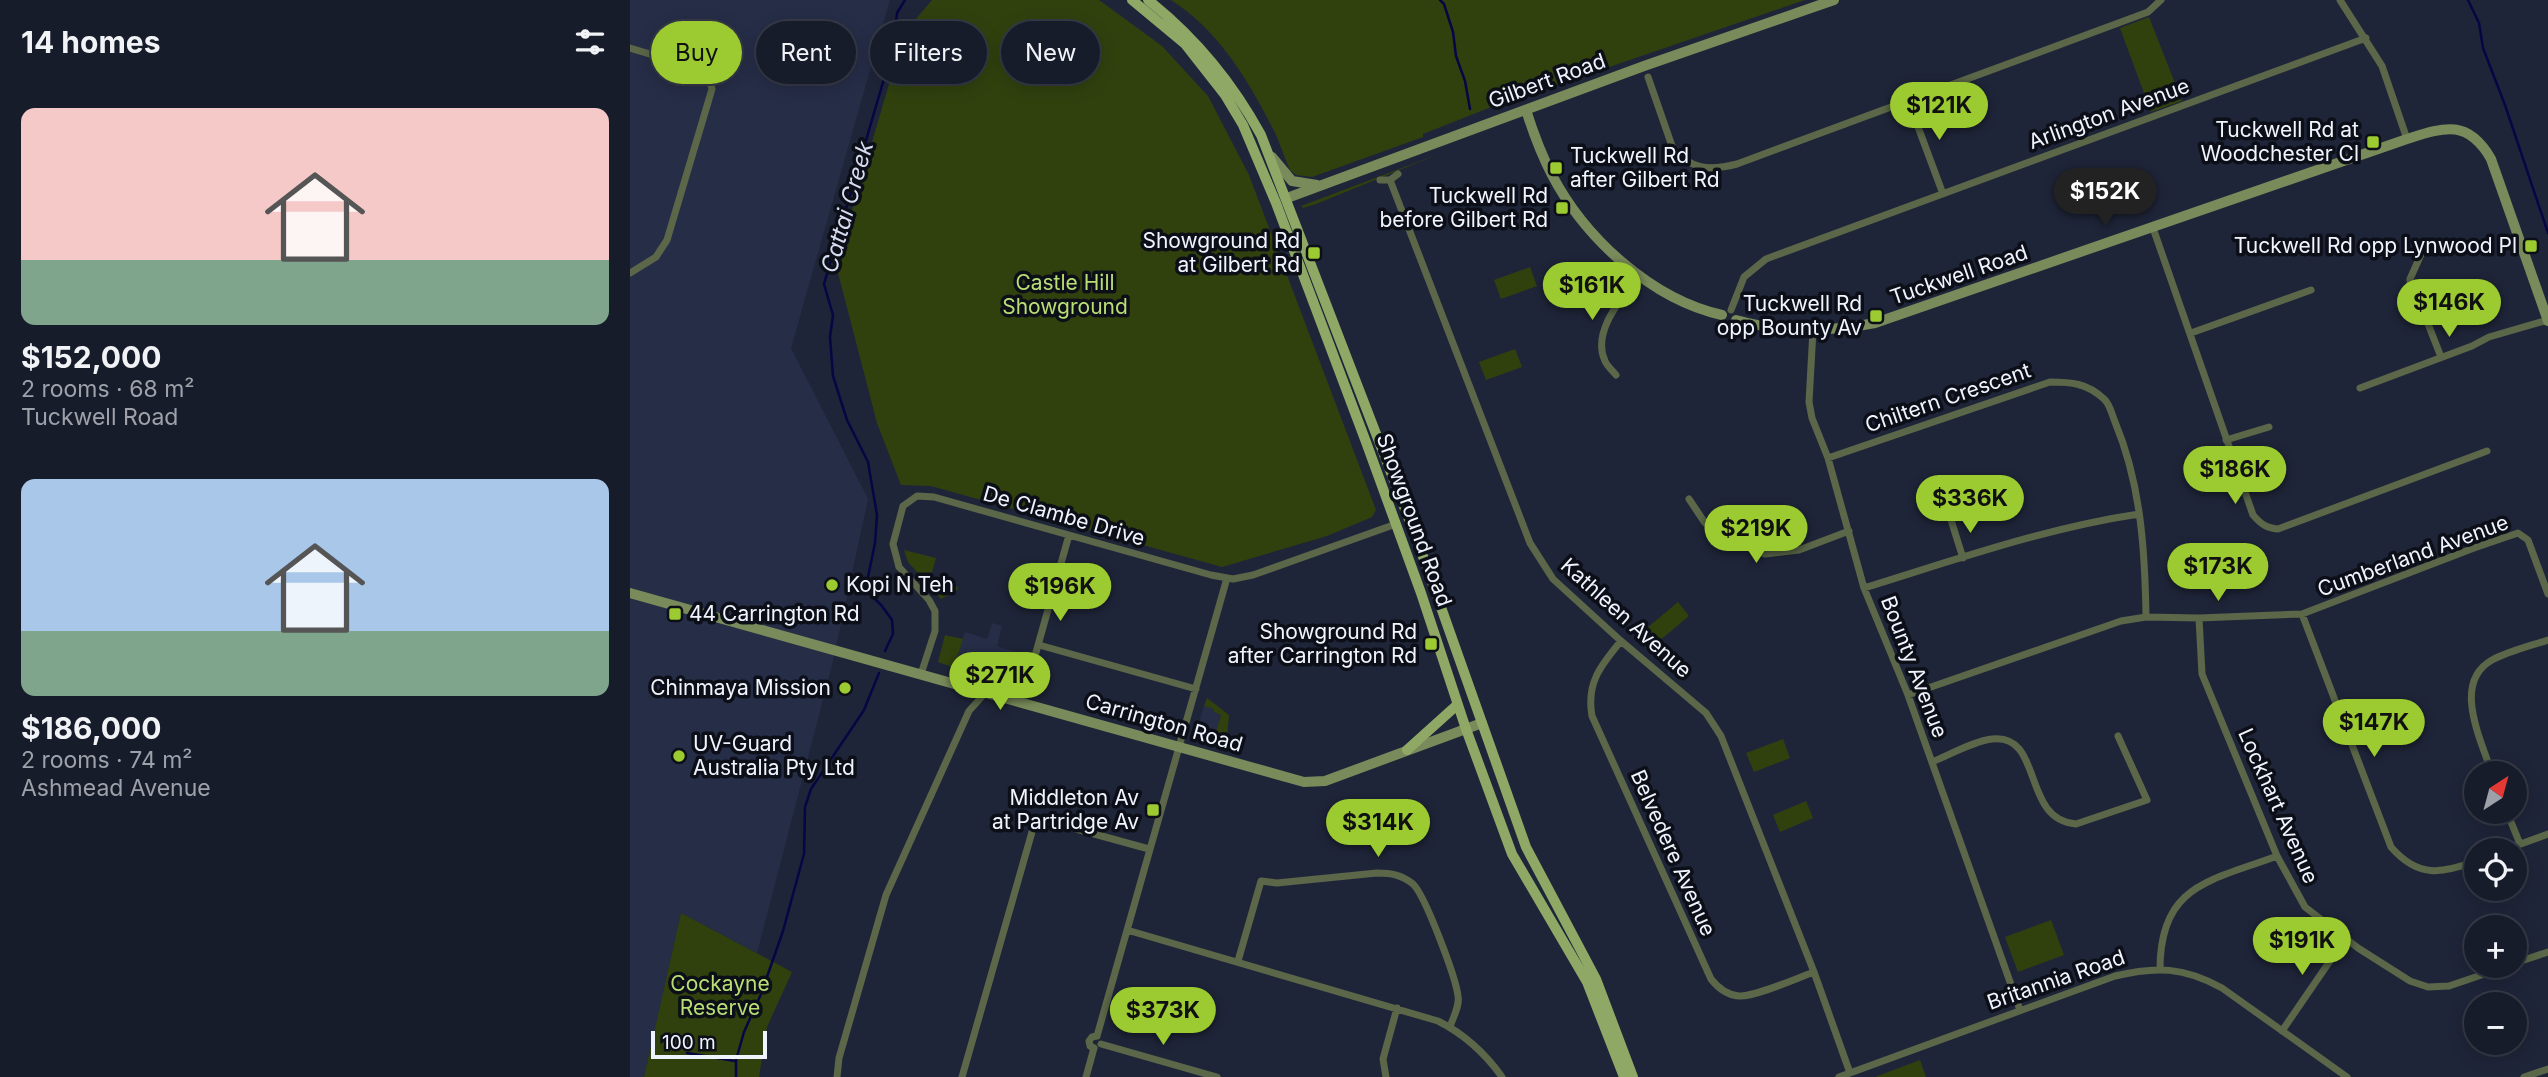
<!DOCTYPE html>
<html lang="en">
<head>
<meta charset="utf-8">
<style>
  :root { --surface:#171c2b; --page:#202533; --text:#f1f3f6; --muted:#9ea1a9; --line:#363a47; --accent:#9cca31 }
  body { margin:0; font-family:Inter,sans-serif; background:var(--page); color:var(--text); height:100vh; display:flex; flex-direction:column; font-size:26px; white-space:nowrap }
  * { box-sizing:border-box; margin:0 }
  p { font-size:23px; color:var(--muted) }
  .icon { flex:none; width:38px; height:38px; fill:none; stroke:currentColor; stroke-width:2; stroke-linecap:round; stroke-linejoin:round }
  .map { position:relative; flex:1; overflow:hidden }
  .panel { display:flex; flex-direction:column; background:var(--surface); width:630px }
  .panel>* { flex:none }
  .banner { position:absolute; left:21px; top:21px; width:665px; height:63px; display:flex; gap:14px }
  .needle { width:46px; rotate:36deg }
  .tools { position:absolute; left:1834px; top:761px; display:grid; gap:14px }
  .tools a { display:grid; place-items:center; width:63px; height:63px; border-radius:50%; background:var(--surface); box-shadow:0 4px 18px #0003,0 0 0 2px var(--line); font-size:35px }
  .scale { position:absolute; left:21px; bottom:18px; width:116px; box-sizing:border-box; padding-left:7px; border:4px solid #f0f4ff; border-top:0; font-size:19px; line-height:24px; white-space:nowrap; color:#f0f4ff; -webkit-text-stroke:5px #0c0f17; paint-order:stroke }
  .price { position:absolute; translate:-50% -60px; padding:0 16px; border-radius:24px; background:var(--accent); color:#111; font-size:23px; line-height:46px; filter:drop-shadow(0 2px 4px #0008) }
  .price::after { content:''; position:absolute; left:50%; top:42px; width:21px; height:16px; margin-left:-10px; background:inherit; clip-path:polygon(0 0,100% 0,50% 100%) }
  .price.active { background:#222; color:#fff }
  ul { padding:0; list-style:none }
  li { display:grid; align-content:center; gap:14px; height:371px; padding:0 21px }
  li span { display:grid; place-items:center; height:217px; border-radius:14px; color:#555 }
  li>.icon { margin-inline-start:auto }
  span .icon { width:126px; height:126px; fill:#fffc; stroke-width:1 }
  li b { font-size:30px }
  h2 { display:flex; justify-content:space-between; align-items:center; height:84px; padding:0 21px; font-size:30px }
  .tag { padding:0 24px; border-radius:32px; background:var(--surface); box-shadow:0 4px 18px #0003,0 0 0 2px var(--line); font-size:24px; line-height:63px }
  .tag.active { background:var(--accent); color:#111 }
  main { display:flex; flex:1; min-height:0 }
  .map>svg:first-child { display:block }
  .built { fill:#262d47 }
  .green { fill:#31410e }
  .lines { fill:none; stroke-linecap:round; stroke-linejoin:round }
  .stream { stroke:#070644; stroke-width:2.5 }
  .street { stroke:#5b6748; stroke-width:7 }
  .secondary { stroke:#798b5a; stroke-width:10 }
  .primary { stroke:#8fa866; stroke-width:10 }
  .poi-dot { fill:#9cca31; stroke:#0c0f17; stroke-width:2.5 }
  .labels { text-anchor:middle; stroke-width:7; stroke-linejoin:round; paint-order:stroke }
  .street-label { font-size:21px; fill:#f0f4ff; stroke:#0c0f17 }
  .poi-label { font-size:21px; fill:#f0f4ff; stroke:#0c0f17; text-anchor:end }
  .park-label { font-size:21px; fill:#b8de74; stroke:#0c0f17 }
  .water-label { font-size:23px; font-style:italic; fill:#d7ddf1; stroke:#0c0f17 }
</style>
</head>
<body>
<main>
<section class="panel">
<h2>14 homes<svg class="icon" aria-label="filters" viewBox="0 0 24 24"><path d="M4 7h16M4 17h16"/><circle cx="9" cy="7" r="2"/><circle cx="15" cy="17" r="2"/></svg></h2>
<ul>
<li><span style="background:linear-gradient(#f6c9c9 70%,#7fa58c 0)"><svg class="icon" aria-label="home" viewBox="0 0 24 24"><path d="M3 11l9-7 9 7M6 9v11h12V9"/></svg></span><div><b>$152,000</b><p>2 rooms · 68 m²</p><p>Tuckwell Road</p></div></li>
<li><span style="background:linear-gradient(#a9c7e8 70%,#7fa58c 0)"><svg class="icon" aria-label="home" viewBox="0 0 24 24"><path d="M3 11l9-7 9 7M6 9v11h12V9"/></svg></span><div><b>$186,000</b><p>2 rooms · 74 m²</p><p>Ashmead Avenue</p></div></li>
</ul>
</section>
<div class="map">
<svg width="1918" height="1077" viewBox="0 0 1918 1077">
  <rect width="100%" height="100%" fill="#1f2539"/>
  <path class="built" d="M0 0H260L161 348 238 499 203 661 127 953 51 913 14 1077H0Z
    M362 623 372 626 367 646 390 653 382 681 325 665 335 632 357 639Z
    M574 706 584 709 591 714 584 739 566 733Z"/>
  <path class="green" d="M302 0H469L532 46 578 96 619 175 746 510 742 517 697 536 592 567 301 486 271 485 247 423 206 265 274 33Z
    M541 0H1175L921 87 908 88 901 82 883 89 879 100 793 134V137L682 177 666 175 660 170C653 155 649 139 641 125 617 78 587 29 541 0Z
    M1519 17 1552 101 1521 112 1490 28Z
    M809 154 686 204 673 208 671 206Z
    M900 267 907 286 871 299 864 280Z
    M885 349 892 367 856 380 849 362Z
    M274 550 306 558 300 579 328 587 327 590 311 599 278 562Z
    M1048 602 1059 616 1028 642 1017 628Z
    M315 635 333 639 325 665 332 667 331 670 308 662Z
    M577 698 599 715 596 748 567 736 566 733 584 738 591 715 584 712V709L574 706Z
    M1153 739 1160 758 1124 772 1116 753Z
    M1176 801 1183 818 1150 832 1143 815Z
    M51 913 162 972 137 1027 129 1077H14Z
    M1421 920 1434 955 1388 972 1375 937Z
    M1290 1060 1296 1077H1245Z"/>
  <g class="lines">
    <path class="stream" d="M810 0 814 4 823 32 826 56 835 81 840 109
      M1838 0 1849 23 1853 48 1875 105 1918 233
      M255 651 263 634 262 620 252 606 239 593 237 582 245 543 247 515 238 462 217 420 203 376 200 337 203 315 194 284 263 48 267 13 275 0
      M57 1053 105 1061
      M106 1077V1060L114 1032 131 994 153 931 174 854 175 807 181 789 234 710 249 673"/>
    <path class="street" d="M1710 0 1752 66 1777 139
      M0 48 70 69 79 78 82 89 37 240 26 257 0 273
      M1018 77 1042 146C1059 170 1080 171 1107 164L1518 12 1531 0
      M1278 100 1313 194
      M750 180H760L768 174
      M760 180 900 543 923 579 991 641 1076 713 1091 736 1184 972 1220 1073
      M1523 228 1623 515C1631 524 1636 528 1648 529L1857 451
      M1793 250 1780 279V287L1791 306 1811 357
      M1101 310 1114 277 1136 259 1736 38
      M1183 330 1179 402 1182 418 1198 458 1234 588 1278 695 1390 1010
      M1561 333 1681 290
      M986 375C983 371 977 366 975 361 961 331 993 297 1009 275
      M1730 388 1842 346 1859 337 1918 320
      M1596 440 1639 427
      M1198 458 1420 382C1441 382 1457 383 1474 399 1480 404 1482 415 1485 422 1511 484 1515 551 1516 617
      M1059 499 1075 523 1100 541 1135 554 1169 550 1219 531
      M1321 520 1333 558
      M1234 588C1325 560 1415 528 1509 514
      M1672 614 1761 847C1788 878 1811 874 1846 861
      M1569 618 1572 674 1647 856 1675 907 1728 948 1780 981 1798 987 1819 986 1878 966
      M991 641C971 665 956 683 962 716L1081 979C1088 988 1097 995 1109 996 1125 997 1167 978 1184 972
      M409 645 566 689
      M291 674 305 631V611L299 600 269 567 263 544 273 506 287 496 304 497 581 575 603 579 623 575 766 524
      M1278 695 1491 621 1516 617 1569 618 1672 614 1844 548 1888 533 1898 540 1918 594
      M392 702 439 535
      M1302 762C1319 755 1344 741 1362 739 1414 733 1391 820 1446 824L1517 800 1488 736
      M1862 774C1852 741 1821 683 1862 660 1879 651 1900 646 1918 640
      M1877 812 1890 844
      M1874 850 1918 834
      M497 930 808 1021C834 1034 855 1053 872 1077
      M608 961 631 881 647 883 747 873C761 873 772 875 783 884 795 895 826 978 828 996 830 1006 823 1017 820 1027
      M1885 963 1918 952
      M1530 969C1530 884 1581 881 1647 856
      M1652 1031 1715 939
      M467 1036 597 578
      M471 1044 587 1077
      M464 1048 460 1046 459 1041 462 1037 467 1036
      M207 1077 209 1058 256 895 339 711 356 692
      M332 1077 406 818 519 849
      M456 1077 464 1048
      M756 1077 753 1059 767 1008
      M1209 1077 1485 976C1526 966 1554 967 1592 988L1717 1077
      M1894 1077 1918 1069"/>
    <path class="secondary" d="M896 110C903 132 911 154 922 175 955 238 1021 299 1092 315
      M642 157 662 181 687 185
      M657 198 1014 66 1204 0
      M1106 320C1153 333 1199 332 1245 323L1777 139C1815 127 1838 119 1861 159L1918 321
      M0 593 674 782 695 781 852 723"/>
    <path class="primary" d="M502 0 555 44 595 95 613 125 646 203 736 442 791 593 836 729 882 854 957 982 994 1077
      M518 0C565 37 602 82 631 135L790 548 896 847 966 979 1003 1077
      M777 750 827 705"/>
  </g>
  <g class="poi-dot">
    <rect x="1736" y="135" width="14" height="14" rx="3.5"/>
    <rect x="919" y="161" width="14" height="14" rx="3.5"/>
    <rect x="925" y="201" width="14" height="14" rx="3.5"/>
    <rect x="1894" y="239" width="14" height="14" rx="3.5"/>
    <rect x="677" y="246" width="14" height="14" rx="3.5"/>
    <rect x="1239" y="309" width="14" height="14" rx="3.5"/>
    <circle cx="202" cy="585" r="7"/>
    <rect x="38" y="607" width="14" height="14" rx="3.5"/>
    <rect x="794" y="637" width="14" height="14" rx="3.5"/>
    <circle cx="215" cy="688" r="7"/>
    <circle cx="49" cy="756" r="7"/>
    <rect x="516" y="803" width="14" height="14" rx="3.5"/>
  </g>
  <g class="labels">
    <g class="street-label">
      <text transform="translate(917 81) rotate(-20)" y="7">Gilbert Road</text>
      <text transform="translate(1479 114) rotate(-20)" y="7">Arlington Avenue</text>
      <text transform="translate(1329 275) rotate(-19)" y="7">Tuckwell Road</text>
      <text transform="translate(1318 398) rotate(-19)" y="7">Chiltern Crescent</text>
      <text transform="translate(434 516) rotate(16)" y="7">De Clambe Drive</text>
      <text transform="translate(784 520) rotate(70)" y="7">Showground Road</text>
      <text transform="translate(1783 556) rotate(-20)" y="7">Cumberland Avenue</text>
      <text transform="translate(996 618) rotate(42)" y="7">Kathleen Avenue</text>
      <text transform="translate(1284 667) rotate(69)" y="7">Bounty Avenue</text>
      <text transform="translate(534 723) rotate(16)" y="7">Carrington Road</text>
      <text transform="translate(1648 806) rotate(66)" y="7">Lockhart Avenue</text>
      <text transform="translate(1043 853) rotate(66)" y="7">Belvedere Avenue</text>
      <text transform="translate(1426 980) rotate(-19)" y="7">Britannia Road</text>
    </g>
    <g class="poi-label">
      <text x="1729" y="137">Tuckwell Rd at<tspan x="1729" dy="24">Woodchester Cl</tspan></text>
      <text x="940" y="163" text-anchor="start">Tuckwell Rd<tspan x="940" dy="24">after Gilbert Rd</tspan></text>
      <text x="918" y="203">Tuckwell Rd<tspan x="918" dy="24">before Gilbert Rd</tspan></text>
      <text x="670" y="248">Showground Rd<tspan x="670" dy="24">at Gilbert Rd</tspan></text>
      <text x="1887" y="253">Tuckwell Rd opp Lynwood Pl</text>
      <text x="1232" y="311">Tuckwell Rd<tspan x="1232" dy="24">opp Bounty Av</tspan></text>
      <text x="216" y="592" text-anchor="start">Kopi N Teh</text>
      <text x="59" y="621" text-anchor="start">44 Carrington Rd</text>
      <text x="787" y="639">Showground Rd<tspan x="787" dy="24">after Carrington Rd</tspan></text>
      <text x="201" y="695">Chinmaya Mission</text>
      <text x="63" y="751" text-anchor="start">UV-Guard<tspan x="63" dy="24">Australia Pty Ltd</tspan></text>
      <text x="509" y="805">Middleton Av<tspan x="509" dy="24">at Partridge Av</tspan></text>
    </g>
    <g class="park-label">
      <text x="435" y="290">Castle Hill<tspan x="435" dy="24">Showground</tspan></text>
      <text x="90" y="991">Cockayne<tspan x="90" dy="24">Reserve</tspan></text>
    </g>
    <g class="water-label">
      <text transform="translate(217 207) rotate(-74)" y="8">Cattai Creek</text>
    </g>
  </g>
</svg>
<div class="tools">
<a><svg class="needle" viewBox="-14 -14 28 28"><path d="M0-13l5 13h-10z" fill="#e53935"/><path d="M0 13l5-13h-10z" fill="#9ea1a9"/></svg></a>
<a><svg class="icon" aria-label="locate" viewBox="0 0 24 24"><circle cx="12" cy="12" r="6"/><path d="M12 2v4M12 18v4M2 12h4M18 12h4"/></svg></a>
<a>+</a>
<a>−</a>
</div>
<div class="scale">100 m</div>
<b class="price" style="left:1309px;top:142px">$121K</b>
<b class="price active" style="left:1475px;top:228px">$152K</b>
<b class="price" style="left:962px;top:322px">$161K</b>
<b class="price" style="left:1819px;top:339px">$146K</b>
<b class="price" style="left:1605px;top:506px">$186K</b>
<b class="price" style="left:1340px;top:535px">$336K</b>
<b class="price" style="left:1126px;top:565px">$219K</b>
<b class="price" style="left:1588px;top:603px">$173K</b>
<b class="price" style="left:430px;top:623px">$196K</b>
<b class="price" style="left:370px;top:712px">$271K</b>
<b class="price" style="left:1744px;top:759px">$147K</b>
<b class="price" style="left:748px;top:859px">$314K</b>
<b class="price" style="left:1672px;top:977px">$191K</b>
<b class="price" style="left:533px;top:1047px">$373K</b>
<div class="banner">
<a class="tag active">Buy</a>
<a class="tag">Rent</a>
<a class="tag">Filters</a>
<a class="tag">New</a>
</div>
</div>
</main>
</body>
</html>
